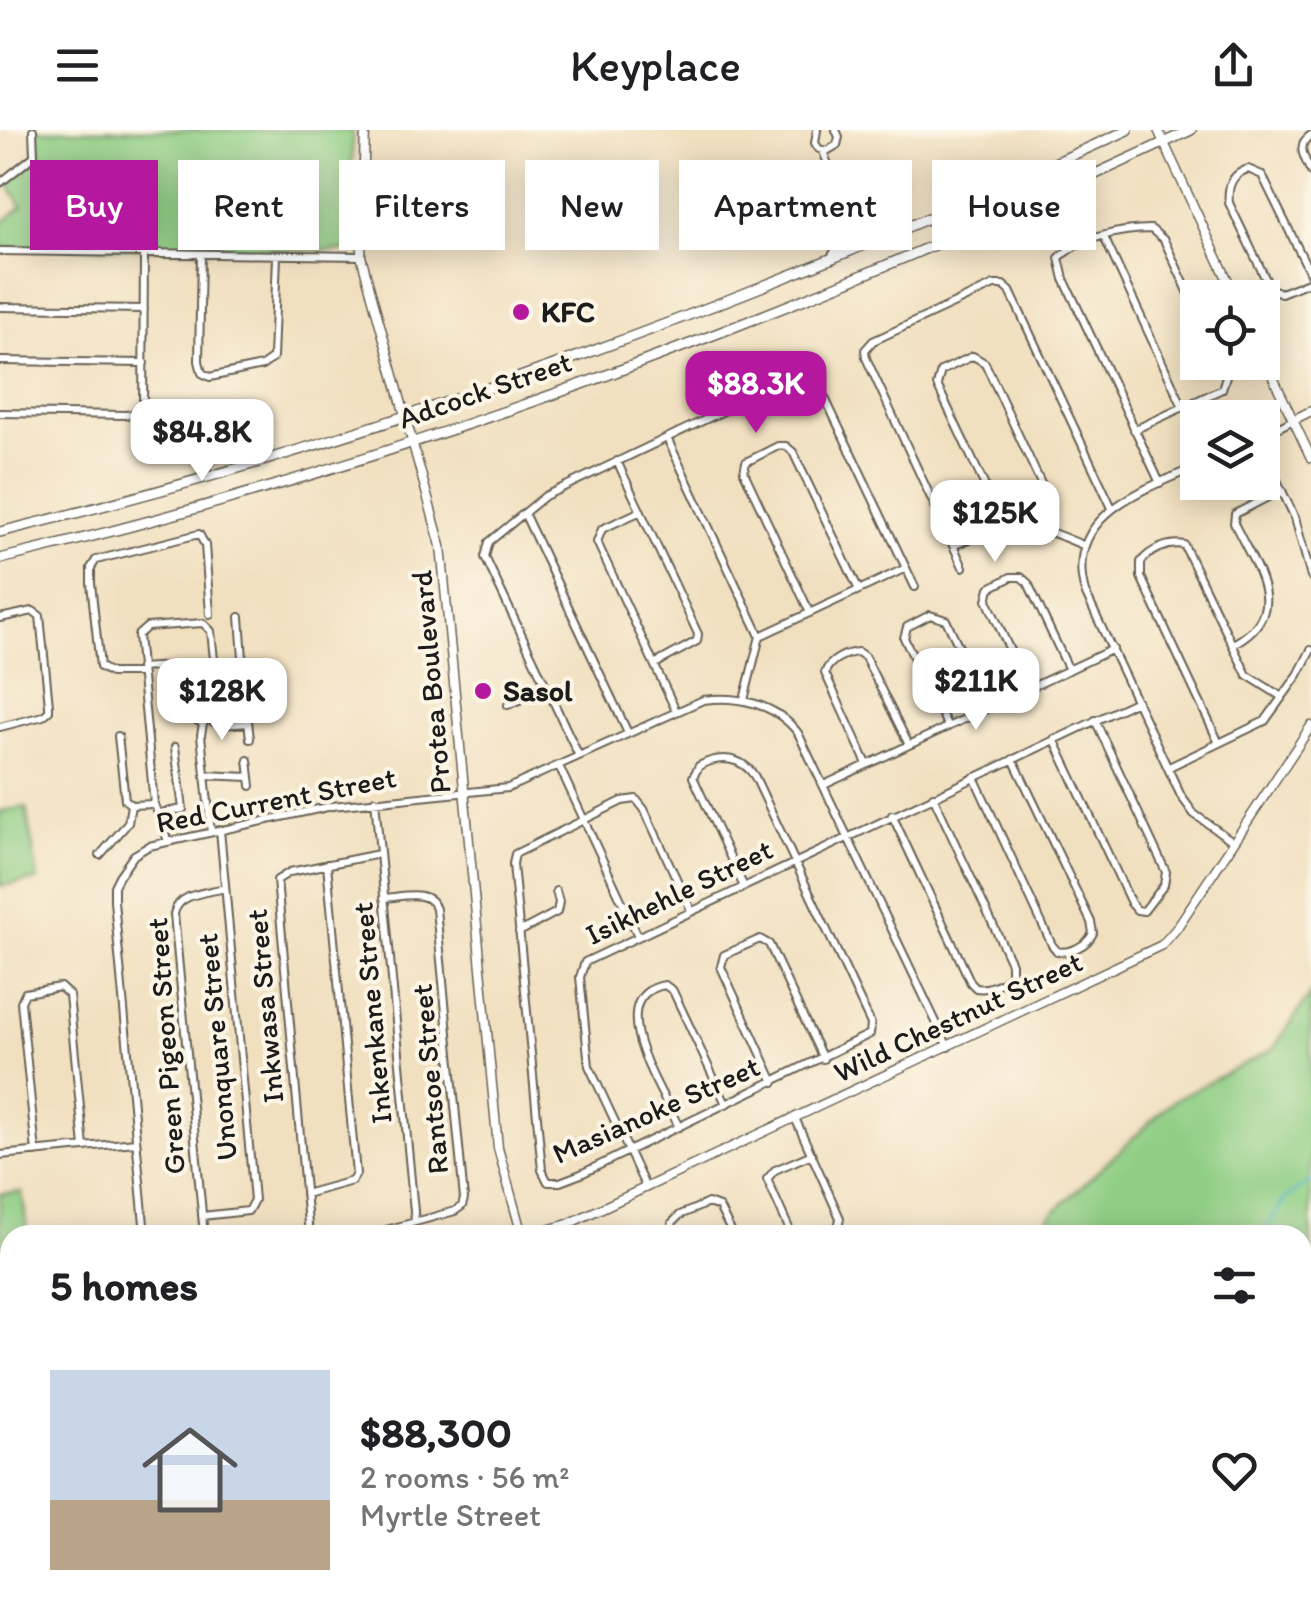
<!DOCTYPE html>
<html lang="en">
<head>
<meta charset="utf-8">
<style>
  :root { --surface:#fff; --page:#f2f2f2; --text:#202124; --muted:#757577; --line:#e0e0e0; --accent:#b5179e }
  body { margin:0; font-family:Itim,sans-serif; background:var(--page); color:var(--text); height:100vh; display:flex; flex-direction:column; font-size:38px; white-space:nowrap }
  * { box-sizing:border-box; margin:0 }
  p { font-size:32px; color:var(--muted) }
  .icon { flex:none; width:55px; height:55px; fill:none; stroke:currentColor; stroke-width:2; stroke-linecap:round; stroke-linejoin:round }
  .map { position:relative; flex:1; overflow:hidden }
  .sheet { position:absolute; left:0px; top:1095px; width:1312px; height:390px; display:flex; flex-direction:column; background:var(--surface); border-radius:30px 30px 0 0; box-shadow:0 5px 25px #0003 }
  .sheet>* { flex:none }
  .banner { position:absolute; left:30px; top:30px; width:1252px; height:90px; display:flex; gap:20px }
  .fabs { position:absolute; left:1180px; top:150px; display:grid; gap:20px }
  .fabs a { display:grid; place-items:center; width:100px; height:100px; border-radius:0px; background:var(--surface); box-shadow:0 5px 25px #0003; font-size:50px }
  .price { position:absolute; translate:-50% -85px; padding:0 22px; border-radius:20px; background:#fff; color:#222; font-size:32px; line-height:65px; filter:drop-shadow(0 2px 5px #0008) }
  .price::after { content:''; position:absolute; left:50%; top:60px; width:30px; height:22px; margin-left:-15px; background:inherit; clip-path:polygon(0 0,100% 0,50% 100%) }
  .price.on { background:var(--accent); color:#fff }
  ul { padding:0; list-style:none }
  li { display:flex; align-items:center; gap:30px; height:250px; padding:0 50px }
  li+li { border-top:2px solid var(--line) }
  li span { display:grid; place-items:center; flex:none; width:280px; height:200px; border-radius:0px; color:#555 }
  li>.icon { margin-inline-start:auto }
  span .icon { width:120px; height:120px; fill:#fffc; stroke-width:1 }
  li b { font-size:42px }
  h2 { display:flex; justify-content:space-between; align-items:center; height:120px; padding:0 50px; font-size:42px }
  .tag { padding:0 35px; border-radius:0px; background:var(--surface); box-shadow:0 5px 25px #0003; font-size:35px; line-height:90px }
  .tag.on { background:var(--accent); color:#fff }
  header { display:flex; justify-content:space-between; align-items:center; height:130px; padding:0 50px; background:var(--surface); font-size:45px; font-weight:600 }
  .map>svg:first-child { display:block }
  .green { fill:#8fce84; stroke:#567550; stroke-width:2.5 }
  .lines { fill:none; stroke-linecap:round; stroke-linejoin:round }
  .stream { stroke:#4fb3ce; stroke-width:2.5 }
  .minor-casing { stroke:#676155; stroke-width:10 }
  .tertiary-casing { stroke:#676155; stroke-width:11 }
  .secondary-casing { stroke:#676155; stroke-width:12 }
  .minor { stroke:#fff; stroke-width:6 }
  .tertiary { stroke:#fff; stroke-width:8 }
  .secondary { stroke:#fff; stroke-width:9 }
  .poi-dot { fill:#b5179e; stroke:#fcf5e5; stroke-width:4 }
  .labels { text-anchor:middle; stroke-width:8; stroke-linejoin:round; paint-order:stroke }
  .poi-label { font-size:30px; font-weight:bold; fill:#1c1c1c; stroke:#fcf5e5; text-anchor:start }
  .street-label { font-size:30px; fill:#1c1c1c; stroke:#fcf5e5 }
</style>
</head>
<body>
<header><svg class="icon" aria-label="menu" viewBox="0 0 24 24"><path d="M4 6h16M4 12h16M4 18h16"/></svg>Keyplace<svg class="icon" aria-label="share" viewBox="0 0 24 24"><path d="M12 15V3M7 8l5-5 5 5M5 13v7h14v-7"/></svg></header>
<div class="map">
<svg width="1311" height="1485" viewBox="0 0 1311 1485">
  <rect width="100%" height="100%" fill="#fcf5e5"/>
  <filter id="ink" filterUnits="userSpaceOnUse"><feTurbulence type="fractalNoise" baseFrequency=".01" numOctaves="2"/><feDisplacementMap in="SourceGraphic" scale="20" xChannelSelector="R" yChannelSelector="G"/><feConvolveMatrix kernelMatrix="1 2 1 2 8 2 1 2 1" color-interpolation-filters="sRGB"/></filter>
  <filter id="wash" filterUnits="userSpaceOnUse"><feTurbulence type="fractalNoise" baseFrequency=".0048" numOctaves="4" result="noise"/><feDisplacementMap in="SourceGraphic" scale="40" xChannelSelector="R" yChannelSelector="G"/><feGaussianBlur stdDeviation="2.25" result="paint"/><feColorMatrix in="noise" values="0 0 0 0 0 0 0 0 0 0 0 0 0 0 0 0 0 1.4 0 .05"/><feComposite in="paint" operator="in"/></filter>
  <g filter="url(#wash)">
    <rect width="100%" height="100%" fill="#f1e0c0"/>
    <path class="green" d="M35 0H353L350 121 0 117V95L22 76 8 54 40 26Z
      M26 677 38 750 0 756V681Z
      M1311 863V1203L1303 1209 1302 1105H1029L1174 970 1273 919Z
      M22 1062 28 1105H10V1160L0 1161V1064Z
      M625 1475H925L911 1485H614Z"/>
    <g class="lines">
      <path class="stream" d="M1262 1105 1285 1069 1311 1051
        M729 1485 731 1475"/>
    </g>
  </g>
  <g filter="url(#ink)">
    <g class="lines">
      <g class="minor-casing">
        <path id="minor" d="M817 0 815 13 819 19 827 21 837 15 839 7 836 0
          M1311 5C1295 15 1305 29 1311 42
          M823 21C834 49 851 101 831 127
          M0 53 34 26 33 0
          M843 96 860 106 877 107
          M1104 107 1183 277
          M0 121 361 126
          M201 124 199 231 202 243 210 247 262 236 273 228 277 126
          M1311 145 1262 45 1248 39C1232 44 1227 56 1229 73L1270 158 1281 163 1311 151
          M0 177 144 179
          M0 231 144 233
          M0 283 126 285 143 282 144 123
          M1134 300 1222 259 1226 246 1221 232
          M1262 306 1293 290
          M667 308 760 506 744 570
          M1262 319 1295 388 1311 447
          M617 331 698 504 697 511 655 534
          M1198 336C1143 360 1063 385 1085 462L1181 666 1194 684 1234 712
          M1160 353 1064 149 1059 128C1078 108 1123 99 1151 99L1164 110 1198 183
          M641 381 602 399 597 412 676 581
          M524 383 628 603
          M1003 394 937 255 941 241 973 226 985 233 1044 360 1047 372 1043 398
          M953 416C1016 388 1021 389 1085 416
          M963 437 866 228 865 220 873 211 994 155H1003L1010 161 1112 378
          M810 483 744 342 746 332 778 316H786L793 322 859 460
          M0 488 33 481 40 486 49 575V581L43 586 0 597
          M760 506 906 438
          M1233 514C1293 482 1255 438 1234 393L1235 384 1282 360
          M140 538 184 535 189 553
          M140 543H111L100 537 91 453V438L96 430 199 404 205 415 210 484
          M216 548 244 542 240 487
          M1027 558 987 470 990 458 1011 447H1021L1028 453 1069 540
          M246 572 250 609
          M508 575 547 558
          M183 582 203 594
          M207 589 221 595 248 593
          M948 597 904 508 907 497 930 485 946 490 988 577
          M118 606 125 670 131 675 154 674
          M1054 609 1131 773 1137 780 1144 781 1164 755 1166 742 1095 590
          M1219 613 1141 447V432C1150 420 1169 412 1184 415L1247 545 1282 567
          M579 626 485 427 489 412 545 366 799 245 810 243 815 247 915 457
          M248 630 251 656
          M867 634 825 543C829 530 846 523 858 522L865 527 909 615
          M559 636 637 804
          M1169 637 1265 591 1298 545 1311 520
          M205 645 249 647
          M974 647 1052 815 1057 821C1070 824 1088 815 1093 803L1091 792 1013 629
          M824 655 1113 519
          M375 670 415 1092
          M160 683 183 679 175 617
          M892 685 971 853 976 858C988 860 1003 854 1011 844V833L933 666
          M168 711 154 674 138 505 147 497 203 493 211 501 218 567 216 576 203 594 201 605 211 702
          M100 725 128 693 131 675
          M691 780 644 679 636 669 622 671 515 724 513 734 542 1040 548 1052H560L581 1044 870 904 871 894 755 647C742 626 719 625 699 636L693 647 743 755
          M519 802 557 782 559 772 556 761
          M774 952 721 837 724 825 760 809 769 814 823 929
          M795 988 840 1088 838 1098 829 1105
          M679 997C663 963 599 866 665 855L673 861 726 974
          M36 1022 21 872 25 863 60 857 69 865 84 1017
          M0 1025 136 1012
          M646 1058 589 936 580 847 585 832 1137 571
          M305 1064 352 1051 356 1044 327 734
          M202 1086 248 1081 254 1070 220 700
          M145 1105 114 771V756L119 746 134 725 149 716 332 676 508 658 703 570C738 565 776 574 798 603L948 917
          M204 1105 174 784C178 763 206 763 225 758
          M309 1105 277 750 290 742 379 724
          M368 1105 455 1081 462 1076 464 1069 436 779C429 758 402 767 384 768
          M674 1105 672 1093 680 1085 708 1073 719 1077 733 1105
          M792 1105 767 1049 775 1040 812 1024
          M0 1214 10 1227
          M0 1312 10 1304
          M0 1383 10 1375
          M1302 1447 1311 1445
          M0 1450 10 1442
          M493 1475 507 1485
          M1274 1475 1283 1485
          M40 1485 53 1475
          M124 1485 137 1475
          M191 1485 197 1475
          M259 1485 266 1475
          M373 1485 380 1475
          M1257 1485 1269 1475"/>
      </g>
      <g class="tertiary-casing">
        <path id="tertiary" d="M365 0 361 126 441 416 498 1018 522 1105
          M1158 0 1236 168
          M1262 224 1311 328
          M1293 290 1311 281
          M530 1105 568 1094 1162 815 1176 799 1311 596
          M0 1253 10 1245
          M712 1475 721 1485"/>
      </g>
      <g class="secondary-casing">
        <path id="secondary" d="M0 402C389 308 765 166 1128 0
          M0 429C411 332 809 179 1191 0"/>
      </g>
      <use href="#minor" class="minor"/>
      <use href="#tertiary" class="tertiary"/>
      <use href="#secondary" class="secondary"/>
    </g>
  </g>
  <g class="poi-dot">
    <circle cx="521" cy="182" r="10"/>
    <circle cx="483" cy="561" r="10"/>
  </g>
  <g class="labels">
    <g class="poi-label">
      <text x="541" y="192">KFC</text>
      <text x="503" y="571">Sasol</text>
    </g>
    <g class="street-label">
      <text transform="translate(485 260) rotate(-19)" y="10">Adcock Street</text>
      <text transform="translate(431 552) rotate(-95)" y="10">Protea Boulevard</text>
      <text transform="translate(276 670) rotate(-11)" y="10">Red Current Street</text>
      <text transform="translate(679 762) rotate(-26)" y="10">Isikhehle Street</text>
      <text transform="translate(265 876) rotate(-95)" y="10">Inkwasa Street</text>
      <text transform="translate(372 883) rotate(-95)" y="10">Inkenkane Street</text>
      <text transform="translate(958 887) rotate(-25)" y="10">Wild Chestnut Street</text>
      <text transform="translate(166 916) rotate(-94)" y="10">Green Pigeon Street</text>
      <text transform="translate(217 917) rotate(-95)" y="10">Unonquare Street</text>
      <text transform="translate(430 949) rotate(-95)" y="10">Rantsoe Street</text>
      <text transform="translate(656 980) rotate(-24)" y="10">Masianoke Street</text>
    </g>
  </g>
</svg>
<div class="fabs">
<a><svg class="icon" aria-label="locate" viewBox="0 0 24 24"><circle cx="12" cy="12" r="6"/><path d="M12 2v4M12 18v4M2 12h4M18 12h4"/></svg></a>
<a><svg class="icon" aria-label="layers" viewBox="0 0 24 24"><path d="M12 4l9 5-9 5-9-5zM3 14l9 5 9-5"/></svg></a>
</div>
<b class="price on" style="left:756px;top:306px">$88.3K</b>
<b class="price" style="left:202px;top:354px">$84.8K</b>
<b class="price" style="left:995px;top:435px">$125K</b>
<b class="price" style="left:976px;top:603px">$211K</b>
<b class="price" style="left:222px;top:613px">$128K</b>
<div class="banner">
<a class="tag on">Buy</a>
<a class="tag">Rent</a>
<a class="tag">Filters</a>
<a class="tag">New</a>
<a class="tag">Apartment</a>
<a class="tag">House</a>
</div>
<section class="sheet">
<h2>5 homes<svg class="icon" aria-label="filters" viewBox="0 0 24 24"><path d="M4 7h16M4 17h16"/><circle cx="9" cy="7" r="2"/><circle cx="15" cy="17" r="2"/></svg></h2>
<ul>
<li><span style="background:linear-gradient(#c9d6e8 65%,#b9a48a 0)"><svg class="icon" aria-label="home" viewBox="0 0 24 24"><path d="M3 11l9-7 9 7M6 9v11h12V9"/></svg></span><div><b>$88,300</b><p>2 rooms · 56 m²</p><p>Myrtle Street</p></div><svg class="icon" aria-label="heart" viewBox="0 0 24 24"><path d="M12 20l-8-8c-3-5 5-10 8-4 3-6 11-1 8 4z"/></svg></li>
</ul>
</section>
</div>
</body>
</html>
